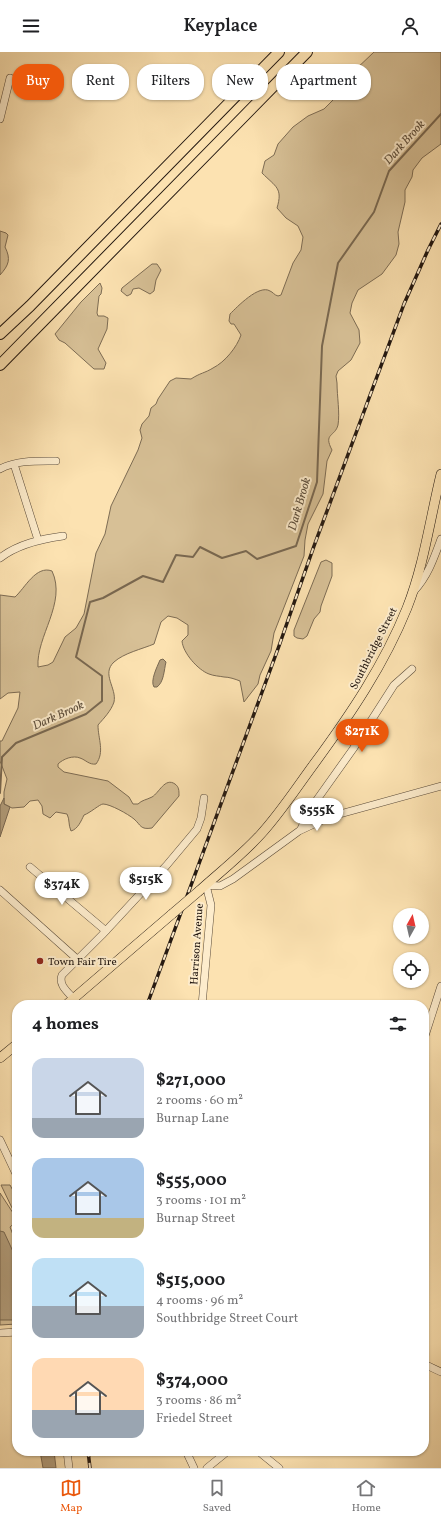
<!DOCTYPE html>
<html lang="en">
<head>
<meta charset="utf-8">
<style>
  :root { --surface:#fff; --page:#f2f2f2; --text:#202124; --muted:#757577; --line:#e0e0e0; --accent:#ea580c }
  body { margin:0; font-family:Vollkorn,serif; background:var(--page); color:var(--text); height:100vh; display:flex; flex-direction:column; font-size:15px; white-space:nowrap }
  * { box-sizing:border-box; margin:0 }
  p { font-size:13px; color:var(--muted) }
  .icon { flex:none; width:22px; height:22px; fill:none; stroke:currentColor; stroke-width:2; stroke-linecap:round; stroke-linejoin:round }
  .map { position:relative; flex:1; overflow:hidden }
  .panel { position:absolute; left:12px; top:948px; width:417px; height:456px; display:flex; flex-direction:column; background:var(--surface); border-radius:16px; box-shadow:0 1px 3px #0004 }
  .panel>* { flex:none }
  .hud { position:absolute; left:12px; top:12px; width:417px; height:36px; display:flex; gap:8px }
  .needle { width:26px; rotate:8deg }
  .tools { position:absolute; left:393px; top:856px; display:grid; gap:8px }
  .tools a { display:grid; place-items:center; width:36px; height:36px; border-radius:50%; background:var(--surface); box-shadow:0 1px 3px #0004; font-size:20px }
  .price { position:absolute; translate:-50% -34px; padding:0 9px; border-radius:14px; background:#fff; color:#222; font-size:13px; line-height:26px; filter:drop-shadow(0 1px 2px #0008) }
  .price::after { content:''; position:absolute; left:50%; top:24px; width:12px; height:9px; margin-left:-6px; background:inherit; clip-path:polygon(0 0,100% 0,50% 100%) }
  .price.current { background:var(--accent); color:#fff }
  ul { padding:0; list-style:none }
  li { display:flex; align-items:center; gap:12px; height:100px; padding:0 20px }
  li span { display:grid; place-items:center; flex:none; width:112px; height:80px; border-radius:12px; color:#555 }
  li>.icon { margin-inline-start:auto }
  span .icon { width:48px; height:48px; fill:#fffc; stroke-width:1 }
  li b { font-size:17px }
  h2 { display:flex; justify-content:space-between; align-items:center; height:48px; padding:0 20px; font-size:17px }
  .pill { padding:0 14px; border-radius:16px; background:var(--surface); box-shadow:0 1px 3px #0004; font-size:14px; line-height:36px }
  .pill.current { background:var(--accent); color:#fff }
  header { display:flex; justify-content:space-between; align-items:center; height:52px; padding:0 20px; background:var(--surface); font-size:18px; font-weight:600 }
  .tab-bar { display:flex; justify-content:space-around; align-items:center; height:56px; border-top:1px solid var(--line); background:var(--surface); font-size:11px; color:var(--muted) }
  .tab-bar a { display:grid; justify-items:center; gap:2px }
  .tab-bar .current { color:var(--accent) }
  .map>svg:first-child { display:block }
  .green { fill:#d7c096; stroke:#7d6c54 }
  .water { fill:#b29d7b; stroke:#796851 }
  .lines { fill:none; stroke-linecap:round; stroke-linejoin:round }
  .stream { stroke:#796851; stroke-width:2 }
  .minor-casing { stroke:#594a39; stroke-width:8 }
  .major-casing { stroke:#231811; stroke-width:10 }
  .highway-casing { stroke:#231811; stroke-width:12 }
  .minor { stroke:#fdeccc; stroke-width:7 }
  .major { stroke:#fce2b1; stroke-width:9 }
  .highway { stroke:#fce2b1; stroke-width:10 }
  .rail-casing { stroke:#231811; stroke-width:3.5 }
  .rail { stroke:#fdeccc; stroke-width:2; stroke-dasharray:6; stroke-linecap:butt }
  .major-bridge-casing { stroke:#231811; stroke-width:10; stroke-linecap:butt }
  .major-bridge { stroke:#fce2b1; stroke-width:9 }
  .poi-dot { fill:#8f2418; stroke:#fdeccc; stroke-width:1.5 }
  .labels { text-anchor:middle; stroke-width:4; stroke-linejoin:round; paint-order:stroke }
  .street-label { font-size:11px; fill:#231811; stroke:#fdeccc }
  .poi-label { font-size:11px; fill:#231811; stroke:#fdeccc; text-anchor:start }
  .water-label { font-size:12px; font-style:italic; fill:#5c4d3b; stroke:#fdeccc }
</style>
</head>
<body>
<header><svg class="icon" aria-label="menu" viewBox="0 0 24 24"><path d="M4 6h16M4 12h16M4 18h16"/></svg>Keyplace<svg class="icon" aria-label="person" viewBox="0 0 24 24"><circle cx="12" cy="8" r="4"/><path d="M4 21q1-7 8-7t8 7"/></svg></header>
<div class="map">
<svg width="441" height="1416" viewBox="0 0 441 1416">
  <rect width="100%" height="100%" fill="#fce2b1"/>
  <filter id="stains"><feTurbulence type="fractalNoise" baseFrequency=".005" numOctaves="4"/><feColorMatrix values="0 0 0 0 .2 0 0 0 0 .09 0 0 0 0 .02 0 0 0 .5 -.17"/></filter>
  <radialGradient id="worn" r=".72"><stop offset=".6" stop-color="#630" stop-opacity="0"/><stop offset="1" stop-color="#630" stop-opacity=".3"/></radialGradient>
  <path class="green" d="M374 0H441V92L422 106 413 118 412 125 405 138V150L398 180 399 192 396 203 382 222 358 238 352 251 350 261 359 278 360 291 351 308 338 319 336 324 337 331C337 344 340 361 338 373 335 385 323 381 332 398L327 409 323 442 308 472 305 488 304 504 274 581 271 599 260 623 258 632 244 650 240 629C235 627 229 625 224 625 219 624 214 624 209 622 198 618 183 601 182 589L188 583V573L177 566 168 564 161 570 154 592C142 597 124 601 114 610 101 622 117 636 114 650 111 659 104 666 98 673 98 687 105 700 96 712 89 713 86 708 80 706 73 703 63 707 58 712V715L64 720 108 729 129 745 133 752H138C142 748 146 748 152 745 159 741 165 725 175 732 179 735 179 738 179 744L152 776C140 778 141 773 134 767 128 762 110 752 103 752 100 752 90 761 84 763 81 769 78 777 71 779 68 772 70 768 67 762L56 760 50 766 43 762 42 754 38 748 30 749 24 755 12 756 4 752V740L7 727 0 709V689H2L18 656 20 640 8 641 0 647V543L15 545C25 536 36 513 52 519 67 551 36 584 38 615L48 613 53 610 65 585 76 576 84 562 96 501 105 482 111 454 138 398 142 386 140 378 142 372 149 364 151 356 156 352 158 347 170 329 176 326 191 327C200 321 205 321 213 316 225 310 237 295 241 283L234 272H231L229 269 230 262C237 255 259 232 270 239 273 240 274 243 278 244L281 243 293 211 301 198 303 185 298 174 286 166 277 156C283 136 276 135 262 121L265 109 274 103 278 92 293 75 308 64 324 57 335 46 353 20Z
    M0 179 6 181 8 183 5 195C11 207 9 213 0 223Z
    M152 212H157L161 218 156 228 154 239 150 242 139 236 133 237 131 242 127 244 121 239 122 236Z
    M100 231 102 236 101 242 99 244 97 261 98 264H104L108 266 107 277 98 297 106 311 104 317H94L65 291 59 288 55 282 81 250Z
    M326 508 332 511V524L321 554 320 560 314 567 307 584 303 587 297 586 294 584V578L321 510Z
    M1 1133H10L17 1146V1159L14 1160Z
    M0 1141 17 1167V1169L10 1175 17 1193V1272L0 1273Z"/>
  <path class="water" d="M163 607 166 610C164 618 164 630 157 635H154C150 629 157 615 160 608Z
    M4 746V752L10 755 0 785V754Z
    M0 1179 4 1180 16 1206 17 1268H0Z
    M40 1399H54L56 1416H43Z"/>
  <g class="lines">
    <path class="stream" d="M0 741 2 705 16 691 86 662 102 649V624L76 605 90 550 103 546 143 524 163 530 176 503 193 505 200 495 222 506 246 499 257 507 296 494 317 430 322 294 338 211 374 160 389 119 441 62"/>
    <g class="minor-casing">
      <path id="minor" d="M0 67 10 26
        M14 412 38 488
        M0 417C17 408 37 409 56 409
        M0 506C18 492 41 487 63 484
        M414 539C428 524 434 506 441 487
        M301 777 306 766 316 749 353 697 394 633 412 617
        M30 815 106 879
        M0 838 77 907
        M74 947C68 940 58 933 62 923L102 883 166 814 197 777 201 766 204 746
        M202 953 211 853 206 833 220 834 233 827 299 779 329 765 441 734
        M424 987 441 934
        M0 1088 17 1124
        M0 1281 17 1280
        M424 1312 441 1320
        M67 1399 69 1416
        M186 1399 194 1416
        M258 1399 279 1416
        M207 1416 228 1399"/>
    </g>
    <g class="major-casing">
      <path id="major" d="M199 839C220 820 242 803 261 782 281 760 297 735 314 712 350 663 384 613 407 556 424 513 430 467 441 422
        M66 953 172 862
        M0 1006 17 992"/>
    </g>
    <g class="highway-casing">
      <path id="highway" d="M0 282 30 254 279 0
        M0 313 307 0"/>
    </g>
    <use href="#minor" class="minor"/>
    <use href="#major" class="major"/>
    <use href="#highway" class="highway"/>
    <g class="rail-casing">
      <path id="rail" d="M147 953 279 594 314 494 404 252 428 198 441 172
        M88 1399 90 1416"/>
    </g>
    <use href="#rail" class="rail"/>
    <g class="major-bridge-casing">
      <path id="major-bridge" d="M172 862 199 839"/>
    </g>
    <use href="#major-bridge" class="major-bridge"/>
  </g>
  <circle class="poi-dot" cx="40" cy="909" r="4"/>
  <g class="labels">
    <g class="street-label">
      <text transform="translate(373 596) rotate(-63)" y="4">Southbridge Street</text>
      <text transform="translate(196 892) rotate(-86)" y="4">Harrison Avenue</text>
    </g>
    <g class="poi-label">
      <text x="48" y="913">Town Fair Tire</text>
    </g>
    <g class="water-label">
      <text transform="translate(404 90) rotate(-48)" y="4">Dark Brook</text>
      <text transform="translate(299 452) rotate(-74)" y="4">Dark Brook</text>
      <text transform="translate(58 663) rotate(-24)" y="4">Dark Brook</text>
    </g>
  </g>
  <rect width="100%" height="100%" filter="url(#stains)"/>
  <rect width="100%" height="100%" fill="url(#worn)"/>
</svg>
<div class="tools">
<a><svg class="needle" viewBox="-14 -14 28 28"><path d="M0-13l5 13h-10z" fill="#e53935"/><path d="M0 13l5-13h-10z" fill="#757577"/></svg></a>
<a><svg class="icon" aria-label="locate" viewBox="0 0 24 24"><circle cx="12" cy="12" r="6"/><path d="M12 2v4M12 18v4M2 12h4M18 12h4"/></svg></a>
</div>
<b class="price current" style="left:362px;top:701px">$271K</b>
<b class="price" style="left:317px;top:780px">$555K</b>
<b class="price" style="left:146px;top:849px">$515K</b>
<b class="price" style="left:62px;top:854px">$374K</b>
<div class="hud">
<a class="pill current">Buy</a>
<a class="pill">Rent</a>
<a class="pill">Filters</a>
<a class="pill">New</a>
<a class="pill">Apartment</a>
</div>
<section class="panel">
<h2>4 homes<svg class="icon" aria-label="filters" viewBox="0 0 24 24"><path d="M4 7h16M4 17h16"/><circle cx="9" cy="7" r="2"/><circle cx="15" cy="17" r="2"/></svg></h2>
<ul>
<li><span style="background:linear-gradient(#c9d6e8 75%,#9aa5b1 0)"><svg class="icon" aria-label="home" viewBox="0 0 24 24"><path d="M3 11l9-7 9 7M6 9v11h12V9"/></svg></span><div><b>$271,000</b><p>2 rooms · 60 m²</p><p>Burnap Lane</p></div></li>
<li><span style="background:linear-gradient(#a9c7e8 75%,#c2b280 0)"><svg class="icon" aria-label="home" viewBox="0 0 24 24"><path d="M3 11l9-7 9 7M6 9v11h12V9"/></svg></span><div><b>$555,000</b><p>3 rooms · 101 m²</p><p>Burnap Street</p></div></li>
<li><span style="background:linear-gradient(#bfe0f5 60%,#9aa5b1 0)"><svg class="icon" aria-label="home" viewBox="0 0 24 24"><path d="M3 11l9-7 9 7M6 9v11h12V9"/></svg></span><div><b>$515,000</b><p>4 rooms · 96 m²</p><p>Southbridge Street Court</p></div></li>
<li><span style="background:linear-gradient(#ffd9b3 65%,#9aa5b1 0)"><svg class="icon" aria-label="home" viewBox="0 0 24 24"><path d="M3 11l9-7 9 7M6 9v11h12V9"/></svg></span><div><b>$374,000</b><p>3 rooms · 86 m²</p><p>Friedel Street</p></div></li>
</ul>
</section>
</div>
<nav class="tab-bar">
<a class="current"><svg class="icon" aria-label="map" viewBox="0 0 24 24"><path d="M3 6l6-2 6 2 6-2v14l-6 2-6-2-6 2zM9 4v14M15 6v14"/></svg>Map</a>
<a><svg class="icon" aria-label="saved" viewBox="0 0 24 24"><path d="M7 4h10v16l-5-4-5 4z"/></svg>Saved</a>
<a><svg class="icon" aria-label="home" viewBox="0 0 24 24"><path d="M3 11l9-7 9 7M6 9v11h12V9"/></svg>Home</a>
</nav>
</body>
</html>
